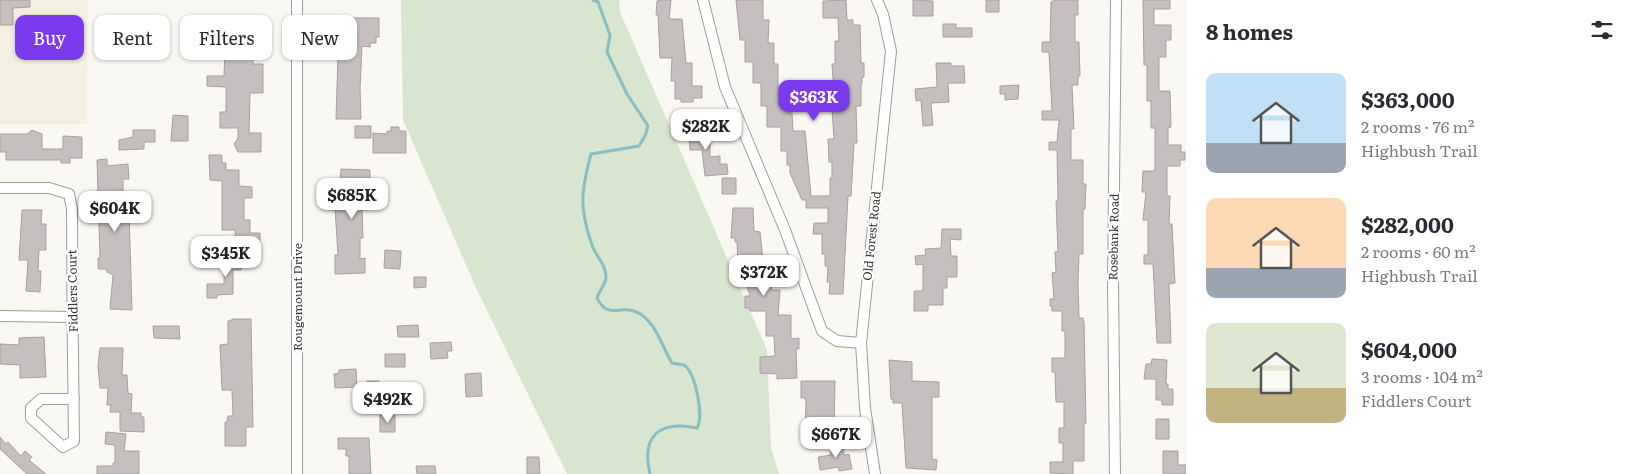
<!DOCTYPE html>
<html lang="en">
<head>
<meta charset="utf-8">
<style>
  :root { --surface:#fff; --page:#f2f2f3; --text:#2b2b33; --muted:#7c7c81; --accent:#7c3aed }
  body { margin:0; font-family:Literata,serif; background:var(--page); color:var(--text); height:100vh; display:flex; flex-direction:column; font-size:19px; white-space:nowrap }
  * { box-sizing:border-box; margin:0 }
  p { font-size:16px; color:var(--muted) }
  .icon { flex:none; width:28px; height:28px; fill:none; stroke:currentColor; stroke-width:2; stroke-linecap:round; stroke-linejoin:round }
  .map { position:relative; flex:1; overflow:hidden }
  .sheet { display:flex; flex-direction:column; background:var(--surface); width:450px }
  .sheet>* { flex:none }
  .top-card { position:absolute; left:15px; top:15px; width:475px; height:45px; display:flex; gap:10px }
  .price { position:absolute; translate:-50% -42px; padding:0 11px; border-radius:10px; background:#fff; color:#222; font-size:16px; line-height:32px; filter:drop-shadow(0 1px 2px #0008) }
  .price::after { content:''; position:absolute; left:50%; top:30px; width:15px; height:11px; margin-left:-8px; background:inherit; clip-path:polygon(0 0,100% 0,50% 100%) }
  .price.on { background:var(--accent); color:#fff }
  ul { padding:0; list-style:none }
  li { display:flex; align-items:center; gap:15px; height:125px; padding:0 20px }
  li span { display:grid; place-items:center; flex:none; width:140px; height:100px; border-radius:10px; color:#555 }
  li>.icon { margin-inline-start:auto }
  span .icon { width:60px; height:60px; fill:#fffc; stroke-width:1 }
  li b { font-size:21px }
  h2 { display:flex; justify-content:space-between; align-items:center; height:60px; padding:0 20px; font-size:21px }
  .pill { padding:0 18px; border-radius:10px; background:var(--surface); box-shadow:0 1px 4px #0004; font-size:18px; line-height:45px }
  .pill.on { background:var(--accent); color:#fff }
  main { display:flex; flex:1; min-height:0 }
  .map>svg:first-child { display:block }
  .built { fill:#f3f0e3 }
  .green { fill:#d8e6cf }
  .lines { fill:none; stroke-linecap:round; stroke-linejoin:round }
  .stream { stroke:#8abec3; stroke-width:3 }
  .building { fill:#c6bfbf; stroke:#a7a0a0 }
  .minor-casing { stroke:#9e9d98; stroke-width:12 }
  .minor { stroke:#fff; stroke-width:10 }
  .labels { text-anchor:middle; stroke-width:4.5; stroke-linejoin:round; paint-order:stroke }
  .street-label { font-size:12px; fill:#383835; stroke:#fff }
</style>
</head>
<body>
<main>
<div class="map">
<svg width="1186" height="474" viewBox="0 0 1186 474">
  <rect width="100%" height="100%" fill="#faf8f3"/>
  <path class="built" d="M0 0H88L87 124H0Z"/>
  <path class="green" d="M401 0H619L620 12 767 350 771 448 779 474H567L477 290 403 120Z"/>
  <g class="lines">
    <path class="stream" d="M593 0 598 2 610 35 607 52 627 94 648 126 645 136 639 146 591 154C581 191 579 208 592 245 596 257 606 264 606 277 606 284 599 291 597 298 608 319 617 306 634 311 655 318 662 347 672 363 676 364 681 364 684 365 696 373 704 417 697 428 659 420 641 436 650 474"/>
  </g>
  <path class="building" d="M0 0H30V7L13 8V25H0Z
    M660 0H671L669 19H682L686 63H692V86H702V98H693V102H681V99H675V81H671L672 58H660L658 15H656L657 1Z
    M736 0H763V20H769L768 43H774V64H778V87H786L788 113H792L793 131H805L811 196H830V178H832V162H829L828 139H834L831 94H834L832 64H835V41H839L838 18H823V1L846 0 847 20H853V25H860L861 63H864V77H862V84H861V106H856L857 143H854L851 196H848L843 294H829L830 282H827L828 266H825V254H822V234H813L814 223H828V208H806V200H802L790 173V165H787V151H781V127H767V106H761V83H753V62H745V40H740Z
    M913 0 933 1V16H913Z
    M986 0H999V12H986Z
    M1055 0H1078V15H1075V42H1079L1080 76H1078V85H1072L1074 129H1071V160H1083V184H1086L1085 209H1083V254H1079L1078 283 1079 318H1083L1084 323 1086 423 1084 424V461H1073V474L1050 473V462H1063V443H1059V428H1064V402H1056L1055 372H1052V358H1065V331H1062V311H1052V306H1050V299H1054L1052 273 1056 272 1055 252H1058L1056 201H1058L1057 150H1049V142H1057L1059 120H1042V111H1052L1049 52H1042V42H1050L1051 2Z
    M1143 0H1170V9H1154V25H1171V40H1166V57H1159V91H1170L1171 127 1168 128V145H1181V152H1185V160H1180V166H1167V196H1170L1169 224H1172L1175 283 1169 284 1171 343H1157L1153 264H1144V255H1148V220H1143L1146 192H1142L1143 171H1155V128H1151V101H1147V65H1144Z
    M223 18 243 21V56H253V64H263V93H250L249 133H261V152H238L234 144 238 138V128H220V112H226V87L207 86V76H224L225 50 198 48V33H219V30H223Z
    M347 18H379V37H376V43H370V47L362 46 360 89 361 119H336L338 55H343V38H321V20H347Z
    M943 24H956V28H972V37H943Z
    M936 63H951V66H964L965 83H948L949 102 931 103 933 125 923 126 921 100 916 101 915 89 937 87Z
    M1019 85 1018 99 1005 100V94H1000V86Z
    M173 115 188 116V141H171Z
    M355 126H371V138H355Z
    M710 126V157L720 156V164H727L728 174 705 176 702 150H690L689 127Z
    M391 127H399V131H406V153H373V133L387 134V131H391Z
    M32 130 42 134V149H63V136L82 137V158H70V163H61V160H6V152H0V134H27Z
    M133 130H155V142H144V149L119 150V140L133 137Z
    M209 155H222V163H226V170H239V186L252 187V198H244V220H250V233H260V247L236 248 235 230H222V181L210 180Z
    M107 159V166L128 164 129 179H123V211H129L132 310 110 309 113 275 107 272V269H98V258H100L97 160Z
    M341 169 370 170V191H376V199H372V208L362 207 363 238H360V259L365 258V273L335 274V255H338L335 208H338Z
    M722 178H736V194H722Z
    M733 208H753L754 231 760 232 764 269H770L774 277 771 290H780L778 315H791V339L799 338V349H796L797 378 777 379V374L760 373V357L775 356 774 336H766V311H750V308H745V296H750L747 286V266H738L737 242H735V238H731Z
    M22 210H42L41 224H46V250H39L38 271H41L40 292 26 291 28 260H19Z
    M942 229H961V240L950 239 951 256H957V277H947V288H943V305H928V311H914V291H923V264L916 265 915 256 926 255 925 249 941 248Z
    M385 250 401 251 400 269 384 268Z
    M224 256H241V270H233V294L217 295V298H207V284H224Z
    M414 277H426V287L414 288Z
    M234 319H251L253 427H246V446H225V422H227L228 416H233L232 390H222L220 345 228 344V321Z
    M418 325 419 337H398L397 326Z
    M153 326H179L180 339 154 338Z
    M44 337 46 377 20 378V365L0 364V344L19 345V338Z
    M451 342 452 351H447L448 358 431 359 430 343Z
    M100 348H123L122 375H127L128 393 132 394 131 413H141V417H144V432L120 431V412H110L111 405H107L108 388H100L98 366Z
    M385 354H405V367H385Z
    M1152 359 1167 360 1166 384H1168V389H1173V405H1162V400H1156V379H1144L1146 364H1151Z
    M889 360 912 362V381L939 382V397H932V459L937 460 936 470 906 468 902 403H893V399H891Z
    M356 369 357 387 335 388 334 374 339 373V370Z
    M481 373 482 396 466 397 465 374Z
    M367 381H379L380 392H368Z
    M801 381H835L834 432 805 433 806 402 805 398H801Z
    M380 415H395V432H380Z
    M1156 419H1169V439H1156Z
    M106 432 126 434 124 451H139V474H97V466H113V463H115V445L105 444Z
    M0 437 6 444 8 442 21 456 25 451 32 457 29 460 46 474H27L0 449Z
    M338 438H369L371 474H349V456H346V449H338Z
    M843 443 844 455 849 454 852 469 839 471 838 467 820 470 818 457 831 455 830 445Z
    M1163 451H1178V465H1186V474H1163Z
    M527 457H539L540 474H527Z
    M416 466H435L436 474H417Z"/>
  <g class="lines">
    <g class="minor-casing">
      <path id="minor" d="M297 0V474
        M703 0 725 87 785 230 822 331 837 341 861 343
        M0 188H49L69 194 72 209C72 286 73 364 74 441L63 447 31 418V408L41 399H74
        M0 316 73 317
        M875 474 865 408 861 343 891 51 883 14 877 0
        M1115 474 1113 282 1116 0"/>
    </g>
    <use href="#minor" class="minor"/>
  </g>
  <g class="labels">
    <g class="street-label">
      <text transform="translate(872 236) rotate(-84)" y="4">Old Forest Road</text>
      <text transform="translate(1114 237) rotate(-89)" y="4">Rosebank Road</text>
      <text transform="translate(73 291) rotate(-91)" y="4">Fiddlers Court</text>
      <text transform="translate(298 297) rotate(-90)" y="4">Rougemount Drive</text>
    </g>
  </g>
</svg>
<b class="price on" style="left:814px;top:122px">$363K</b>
<b class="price" style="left:706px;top:151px">$282K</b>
<b class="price" style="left:352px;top:220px">$685K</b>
<b class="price" style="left:115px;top:233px">$604K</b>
<b class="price" style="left:226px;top:278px">$345K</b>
<b class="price" style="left:764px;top:297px">$372K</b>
<b class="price" style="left:388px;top:424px">$492K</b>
<b class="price" style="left:836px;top:459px">$667K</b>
<div class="top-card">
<a class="pill on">Buy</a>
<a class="pill">Rent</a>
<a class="pill">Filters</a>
<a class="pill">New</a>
</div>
</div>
<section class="sheet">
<h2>8 homes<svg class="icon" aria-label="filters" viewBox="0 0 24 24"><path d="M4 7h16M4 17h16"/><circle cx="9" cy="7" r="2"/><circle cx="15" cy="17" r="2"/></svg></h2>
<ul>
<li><span style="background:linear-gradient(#bfe0f5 70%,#9aa5b1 0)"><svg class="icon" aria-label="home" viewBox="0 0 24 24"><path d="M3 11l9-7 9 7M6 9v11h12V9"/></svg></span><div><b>$363,000</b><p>2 rooms · 76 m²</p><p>Highbush Trail</p></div></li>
<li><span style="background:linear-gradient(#ffd9b3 70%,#9aa5b1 0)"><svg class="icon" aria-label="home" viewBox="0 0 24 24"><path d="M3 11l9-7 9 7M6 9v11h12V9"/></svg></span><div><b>$282,000</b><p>2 rooms · 60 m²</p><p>Highbush Trail</p></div></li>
<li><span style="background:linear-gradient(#dfe7d0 65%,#c2b280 0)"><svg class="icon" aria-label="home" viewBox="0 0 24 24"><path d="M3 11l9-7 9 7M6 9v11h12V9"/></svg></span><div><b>$604,000</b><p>3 rooms · 104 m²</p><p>Fiddlers Court</p></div></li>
</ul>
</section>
</main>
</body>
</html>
